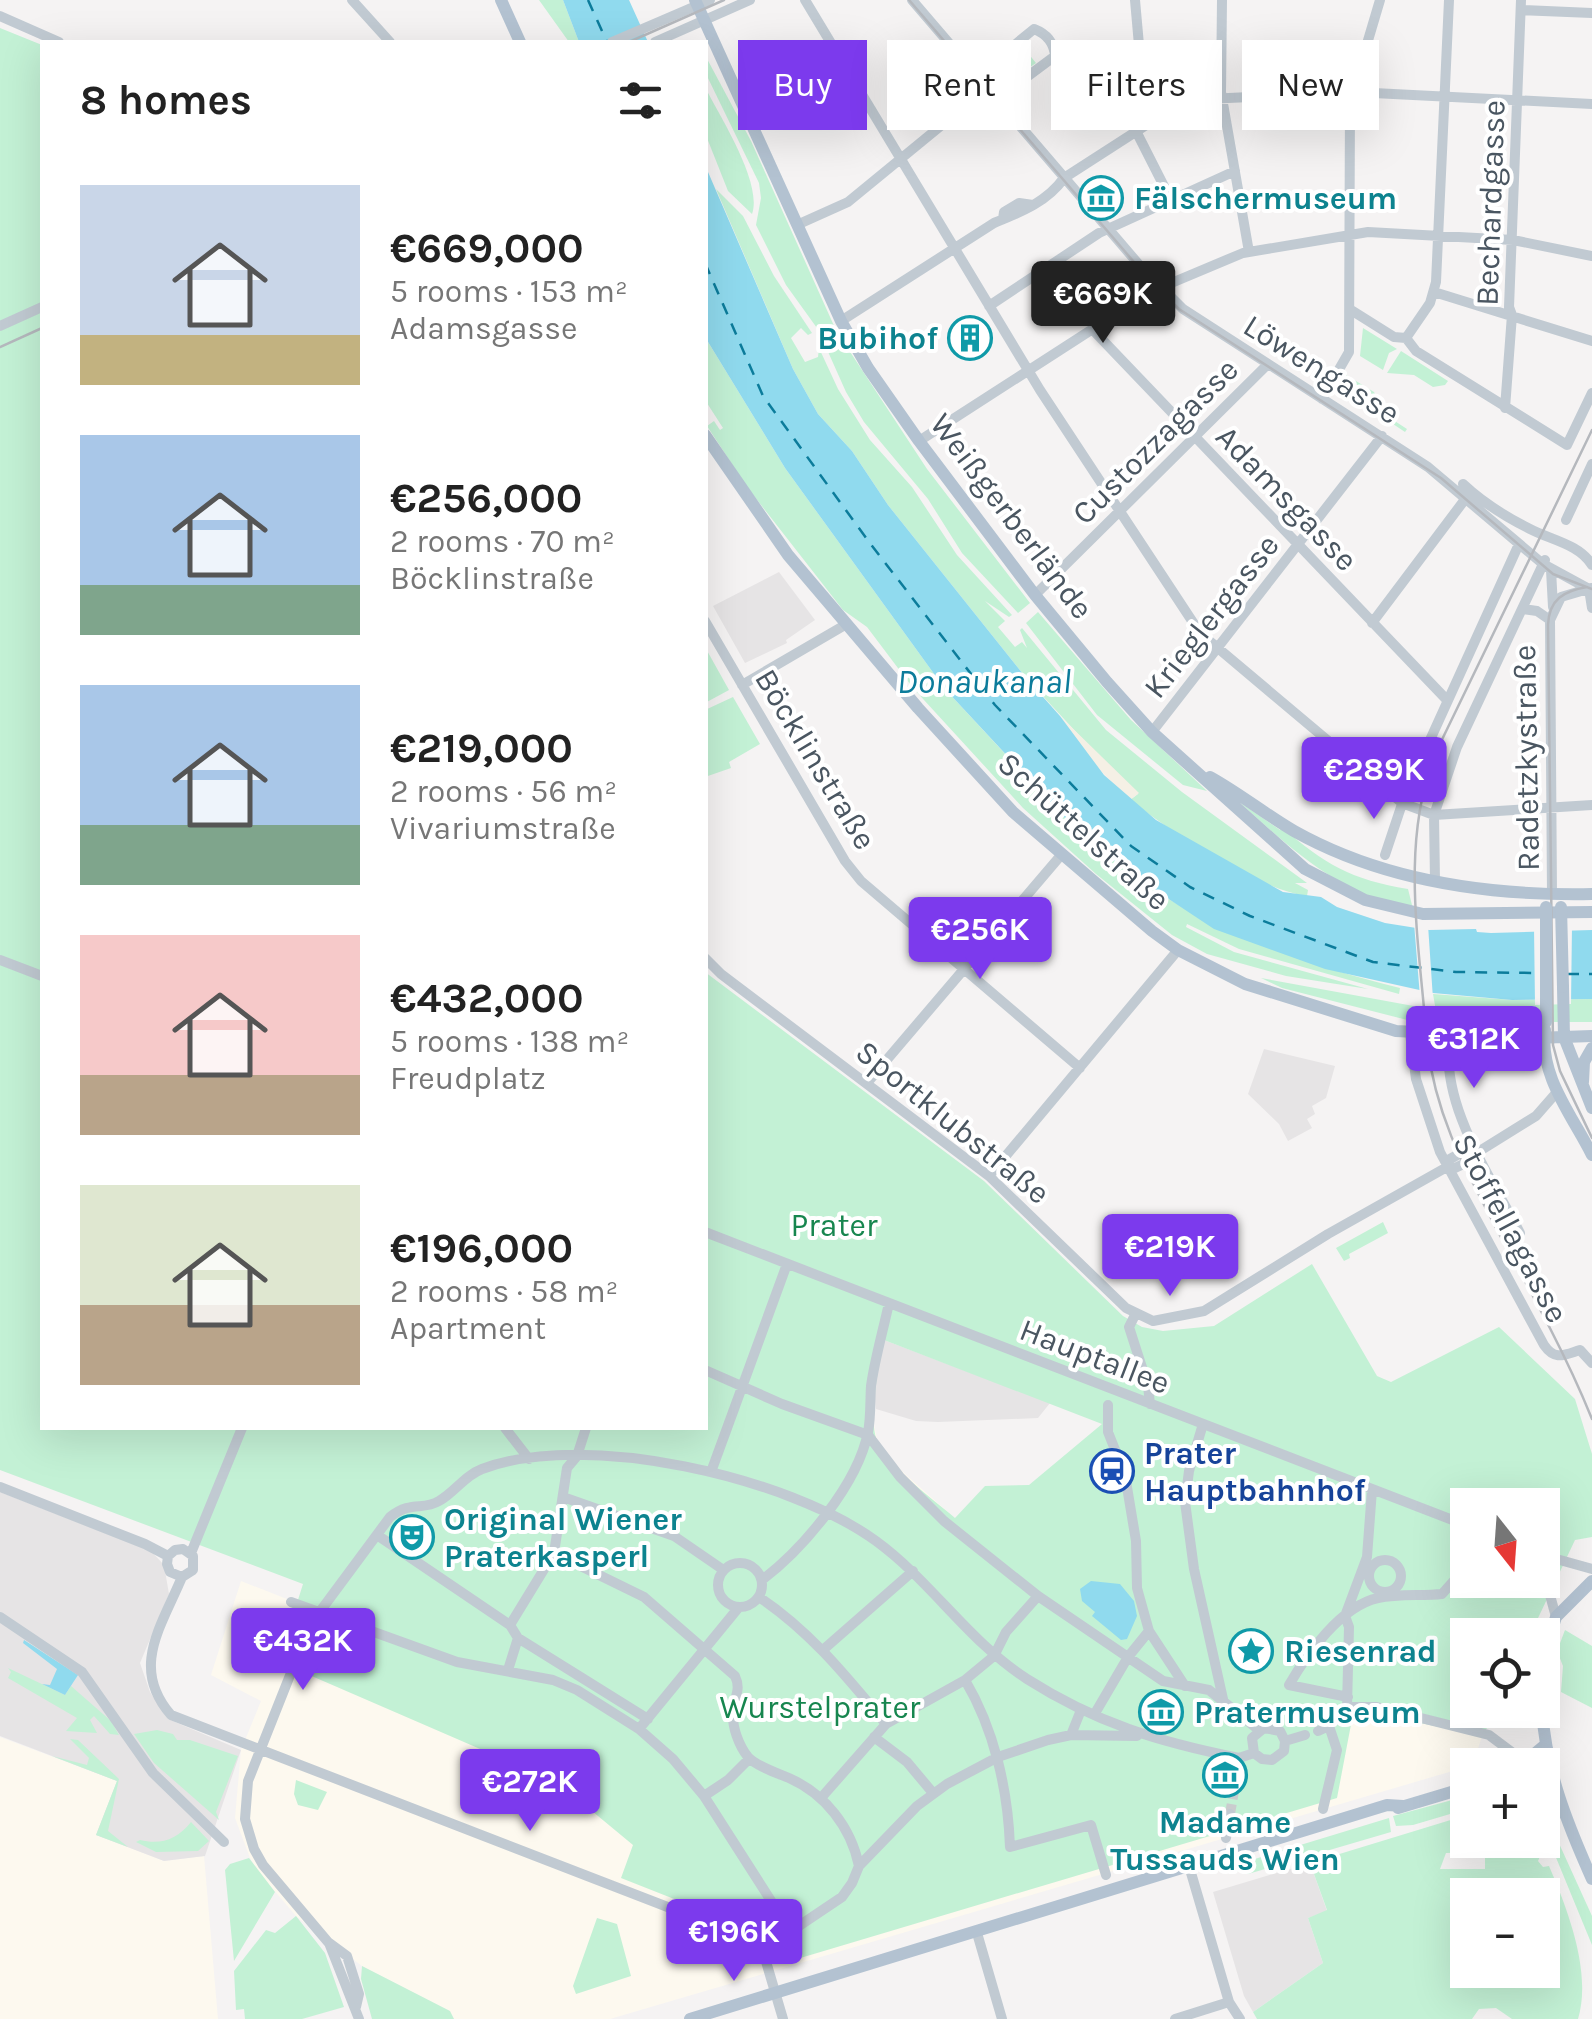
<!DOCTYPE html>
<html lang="en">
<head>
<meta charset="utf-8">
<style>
  :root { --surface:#fff; --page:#f2f2f2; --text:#222; --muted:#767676; --accent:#7c3aed }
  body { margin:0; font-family:Karla,sans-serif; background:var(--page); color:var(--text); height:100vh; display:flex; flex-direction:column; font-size:38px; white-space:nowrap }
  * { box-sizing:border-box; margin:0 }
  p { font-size:32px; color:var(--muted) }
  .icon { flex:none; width:55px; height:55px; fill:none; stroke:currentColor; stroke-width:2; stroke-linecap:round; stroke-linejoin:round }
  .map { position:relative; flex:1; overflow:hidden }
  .sheet { position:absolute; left:40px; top:40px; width:668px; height:1390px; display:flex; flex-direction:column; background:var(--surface); border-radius:0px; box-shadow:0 10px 40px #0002 }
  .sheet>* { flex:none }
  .banner { position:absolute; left:738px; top:40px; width:702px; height:90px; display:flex; gap:20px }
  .needle { width:65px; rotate:163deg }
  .tools { position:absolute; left:1450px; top:1488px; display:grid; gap:20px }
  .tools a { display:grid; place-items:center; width:110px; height:110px; border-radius:0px; background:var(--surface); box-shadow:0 10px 40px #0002; font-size:50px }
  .price { position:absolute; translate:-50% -85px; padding:0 22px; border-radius:10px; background:var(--accent); color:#fff; font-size:32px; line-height:65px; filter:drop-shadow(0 2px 5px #0008) }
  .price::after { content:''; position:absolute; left:50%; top:60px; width:30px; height:22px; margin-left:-15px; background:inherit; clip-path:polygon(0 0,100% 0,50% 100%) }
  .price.selected { background:#222; color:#fff }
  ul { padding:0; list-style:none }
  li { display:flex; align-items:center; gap:30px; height:250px; padding:0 40px }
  li span { display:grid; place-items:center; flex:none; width:280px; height:200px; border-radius:0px; color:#555 }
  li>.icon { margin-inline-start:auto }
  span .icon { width:120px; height:120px; fill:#fffc; stroke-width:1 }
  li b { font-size:42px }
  h2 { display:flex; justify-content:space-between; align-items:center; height:120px; padding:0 40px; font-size:42px }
  .pill { padding:0 35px; border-radius:0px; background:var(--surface); box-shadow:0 10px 40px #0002; font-size:35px; line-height:90px }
  .pill.selected { background:var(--accent); color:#fff }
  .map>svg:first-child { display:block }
  .commercial { fill:#fdf9ef }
  .education { fill:#e6e4e5 }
  .green { fill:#c3f1d5; fill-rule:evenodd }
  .sand { fill:#f5f0e5 }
  .water { fill:#90daee }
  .pier { fill:#f5f3f3 }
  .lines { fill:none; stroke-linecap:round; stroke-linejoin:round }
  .ferry { stroke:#0c7c9b; stroke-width:2.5; stroke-dasharray:12 10; stroke-linecap:butt }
  .minor-tunnel { stroke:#caccce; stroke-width:10; stroke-dasharray:10 5; stroke-linecap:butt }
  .minor { stroke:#c1cad2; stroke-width:10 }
  .major { stroke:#b3c2d1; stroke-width:12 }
  .tram { stroke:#b5b8bd; stroke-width:2.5 }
  .rail { stroke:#b5b8bd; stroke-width:2.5 }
  .major-bridge { stroke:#b3c2d1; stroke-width:12 }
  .labels { text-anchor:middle; stroke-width:8; stroke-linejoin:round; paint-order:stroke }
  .culture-label { font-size:32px; font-weight:bold; fill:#0d838f; stroke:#fff; text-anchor:start }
  .street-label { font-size:32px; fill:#4a5661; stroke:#fff }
  .park-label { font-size:32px; fill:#17864f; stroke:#fff }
  .transit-label { font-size:32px; font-weight:bold; fill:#164399; stroke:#fff; text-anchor:start }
  .water-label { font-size:35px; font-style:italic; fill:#0c7c9b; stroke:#fff }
</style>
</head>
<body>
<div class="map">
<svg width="1592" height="2019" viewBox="0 0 1592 2019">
  <rect width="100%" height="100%" fill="#f5f3f3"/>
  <path class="commercial" d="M873 1420 878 1444 904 1473 968 1530 1353 1714 1373 1713 1482 1736 1473 1765 610 2019H454L449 2011 362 1966 296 1916 260 1874 250 1858 235 1818 241 1750 261 1701 211 1675 241 1581 297 1603 359 1428H705Z
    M0 1737 117 1781 97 1835 164 1861 204 1856 218 2019H0Z"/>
  <path class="education" d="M779 572 815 620 786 640 787 643 745 663 713 606Z
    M1264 1049 1335 1066 1326 1098 1312 1106 1315 1114 1307 1119 1312 1128 1288 1141 1279 1124 1248 1094Z
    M884 1340 1050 1403 1038 1418 938 1422 916 1421 876 1409 874 1389Z
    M0 1492 151 1551 164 1565 169 1594 140 1663 150 1692 168 1719 241 1750 205 1856 164 1861 96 1835 117 1781 0 1736Z
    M1310 1863 1327 1911 1308 1918 1323 1963 1253 2012 1244 1996 1213 1892Z"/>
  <path class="green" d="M539 0H563L579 42H569Z
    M0 28 42 45V1428H705V972L984 1181 1123 1316 1142 1327 1163 1331 1214 1326 1312 1264 1377 1376 1391 1382 1499 1327 1575 1399 1592 1454V1537L1575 1540 1530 1635H1468V1710H1498L1482 1736 1373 1713 1353 1714 1337 1798 797 1959 788 1957 765 1935 621 1878 633 1845 569 1792 541 1781 521 1783 493 1767 494 1755 307 1674 324 1625 297 1603 303 1584 0 1470ZM884 1340 1102 1424 1029 1485 985 1486 955 1518C932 1498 888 1467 877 1440 868 1420 879 1363 884 1340ZM1468 1505H1542V1580H1468Z
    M1023 47 1036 63 1001 87 990 74Z
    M705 55 751 141 835 328 822 335 786 285 756 225 761 198 759 183 705 72Z
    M705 87C720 117 763 183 752 214L728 191 705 133Z
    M716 189 743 216 774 276 812 333 808 335 801 328 791 338 805 362 818 357 819 348 838 389 870 440 912 487 957 555 1012 615 1009 617 985 601 1005 621 998 627 1015 647 1022 642 1027 648 1020 630 1022 628 1106 730 1182 792 1307 883H1295L1308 890 1307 896C1254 888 1173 833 1130 800L1138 794 1102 760 1027 679 888 505 852 451 818 414 793 369Z
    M1363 328 1397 349 1389 353 1383 370 1360 356Z
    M839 335 927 469 1030 603 1018 613 962 553 928 499 864 422 846 392 825 345Z
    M705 337 785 468 945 689 1046 798 1045 802 1053 804C1147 908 1267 955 1400 988L1399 994 1239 949 1187 924 1186 927 1234 952 1368 989 1286 976 1207 954 1172 935 1096 874 1023 808 913 688 867 627 843 610 747 487 707 426 714 421 720 430 723 428 705 400Z
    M1401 351 1448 381 1445 385 1433 387 1414 375 1387 373Z
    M1346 375 1374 392 1387 416 1407 429 1405 432 1339 388Z
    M1038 612 1131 720 1207 791 1183 785 1097 715 1026 623Z
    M705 647 729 690 705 703Z
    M733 697 760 744 729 762 731 768 705 777V710Z
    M1238 801 1280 830 1282 827C1324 864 1352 880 1408 889L1413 909C1341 896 1290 848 1238 801Z
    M1261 978 1419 1007V1023L1282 988Z
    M1433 994 1512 1000 1592 999V1022H1507L1437 1017Z
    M1383 1222 1388 1233 1349 1254 1350 1258 1344 1261 1336 1248Z
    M1565 1630 1592 1646V1708L1561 1692 1563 1666 1557 1651Z
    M8 1668 65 1695 71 1686 111 1721 119 1735 110 1734 94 1716 90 1720 97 1733 66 1731 77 1718 8 1678 11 1672Z
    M157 1730 173 1734 177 1740H190L238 1756 216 1812 219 1820 154 1763 134 1734Z
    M70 1739 78 1740 119 1779 108 1831 128 1847 96 1835 117 1781 52 1756 87 1765 89 1758Z
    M296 1780 327 1792 318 1810 298 1805 294 1794Z
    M1467 1796V1809L1413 1825 1396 1826 1393 1816Z
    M1542 1806 1592 1916V1945L1543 1826Z
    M1467 1815 1468 1840H1537L1542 1852 1538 1861 1543 1867 1549 1866C1568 1910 1592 1973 1578 2019H1512L1496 2008 1479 2009 1472 2019H1257L1253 2012 1323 1963 1308 1918 1327 1910 1310 1863ZM1485 1852V1869H1440L1446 1853ZM1468 1895H1542V1970H1468Z
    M1389 1818 1391 1832 1248 1874 1225 1868Z
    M191 1822 209 1841 198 1851 156 1852 136 1842 140 1840C160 1845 177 1840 191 1822Z
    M249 1858 275 1892 234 1961 225 1870 230 1864Z
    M296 1916 325 1953 344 2007 302 2019H245L244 2009 236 2010 234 1971 266 1930 275 1933Z
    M597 1918 617 1924 631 1976 576 1994 573 1986Z
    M362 1966 450 2011 454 2019H372L361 1979Z"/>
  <path class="sand" d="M1060 716 1139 793 1130 800 1091 761Z"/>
  <path class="water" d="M563 0H629L648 42H579Z
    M705 165 793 369 818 414 852 451 888 505 1027 679 1060 716 1104 775 1156 820 1283 892 1321 897 1337 907 1385 923 1429 930 1476 929 1477 932 1491 933 1592 930V999L1512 1000 1433 993 1325 969 1214 929 1134 876 1079 833 945 689 785 468 705 337Z
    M1091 1581 1120 1584 1134 1601 1137 1616 1127 1639 1121 1640 1092 1616 1095 1612 1082 1601 1080 1589Z
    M24 1640 78 1675 65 1695 42 1684 50 1685 57 1669 23 1643Z"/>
  <path class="pier" d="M1414 923 1428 925 1433 999 1420 997Z
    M1572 925 1571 1004 1535 1005 1534 927Z"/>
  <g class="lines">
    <path class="ferry" d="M588 0 607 42
      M705 263 763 396 869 542 995 705 1131 846 1190 887 1250 916 1373 962 1456 972 1539 973
      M1567 974H1592"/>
    <path class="minor-tunnel" d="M1230 1814 1234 1791"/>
    <path class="minor" d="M352 0 390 42
      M805 0 1040 390 1200 633 1402 803 1434 815 1592 805
      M912 0 1141 267 1183 309 1428 467 1543 564 1589 589
      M1135 0 1146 124
      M1222 0 1221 92 1249 252
      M1521 10 1592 13
      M0 16 59 42
      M612 42 710 0
      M655 42 750 0
      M977 76 1034 29C1047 34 1054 43 1055 56L997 99
      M1136 131 1171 200
      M1003 219 1004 212 1019 203 1033 205
      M799 224 848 202 987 88
      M1434 292 1592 341
      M989 306 1099 233 1235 171
      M1351 310 1394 337 1406 338 1416 351 1567 445 1592 393
      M841 321 994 223C1021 212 1047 202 1064 178L1185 100 1354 92 1592 104
      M0 326 42 307
      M1092 329 1446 699
      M1406 338 1430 303 1436 282 1449 0
      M1322 399 1349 352 1350 101 1380 0
      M1505 408 1512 315 1509 307 1521 0
      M919 441 1150 292 1243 253 1368 232 1513 240 1592 256
      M1463 484C1482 502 1506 517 1530 529 1551 540 1579 544 1592 565
      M1566 520 1592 464
      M1551 570 1553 607
      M1589 589 1592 608
      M1035 595 1267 365
      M1523 609 1537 611 1550 620
      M705 621 845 861 861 881 1080 1068
      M1372 623 1466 498
      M742 685 845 625
      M1152 732 1382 436
      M1385 855 1405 795 1519 544
      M1435 881 1434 815 1457 747 1545 560
      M1552 894 1550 620 1561 597 1591 588
      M705 958 721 974 989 1176 1126 1308 1153 1321 1204 1311 1328 1234 1447 1167 1455 1168 1476 1158 1478 1152 1536 1116 1557 1092
      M0 960 42 976
      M1450 1032C1438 1102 1489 1174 1520 1233
      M1410 1033 1416 1079 1440 1152 1544 1345C1555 1361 1564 1355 1580 1350L1592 1363
      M867 1083 1062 854
      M1447 1167 1450 1159 1470 1148 1477 1151
      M989 1176 1178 950
      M705 1232 1468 1526
      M1135 1315 1129 1327 1148 1386 1150 1404
      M705 1370 782 1404 868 1435 900 1477 944 1521 1038 1596 1163 1681 1209 1690 1259 1730
      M1203 1424 1189 1471 1185 1502 1194 1569 1223 1699
      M505 1428 529 1459
      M711 1472 787 1264
      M0 1487 145 1544 168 1556
      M563 1497 674 1536 722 1569
      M377 1535 510 1625
      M191 1553 242 1428
      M554 1553 644 1597 735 1676C742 1691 733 1698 733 1713 732 1727 739 1746 748 1757 756 1766 777 1773 789 1778 825 1794 851 1827 859 1866
      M1542 1555 1592 1569
      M168 1556 175 1550 183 1549 193 1556V1570L182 1577
      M168 1556 167 1564 170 1572 182 1577
      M1369 1576a16 16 0 1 1 32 0a16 16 0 1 1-32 0Z
      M718 1585a22 22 0 1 1 44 0a22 22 0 1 1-44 0Z
      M1542 1566 1556 1617
      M182 1577C161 1627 130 1668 171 1715L753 1940 762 1948 783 2019
      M762 1580C803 1549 858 1484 868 1432 871 1417 870 1401 871 1386 875 1358 883 1331 889 1303
      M759 1597C811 1632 846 1676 886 1724
      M291 1602 457 1662 553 1680 577 1690 639 1729 673 1759 704 1796 791 1932
      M1345 1616 1367 1557 1372 1490
      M0 1617 82 1672 153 1773 224 1842
      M1149 1631 1185 1686
      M518 1638 648 1719
      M824 1649 913 1571
      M508 1670 518 1638 510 1625 554 1553 567 1468 577 1456 586 1428
      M965 1680C994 1729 1008 1789 1010 1847L1091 1825 1106 1875
      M1348 1697 1289 1685C1307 1654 1341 1606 1378 1598 1398 1594 1422 1596 1442 1594L1466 1567
      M1347 1707H1377L1489 1735 1517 1756
      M1094 1715 1128 1657 1149 1631 1137 1588 1136 1541 1125 1475 1108 1432V1405
      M639 1729 739 1607
      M1318 1731 1329 1726 1347 1707 1349 1627 1345 1616
      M1071 1735 1081 1710
      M874 1737 907 1762 933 1793
      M1285 1741 1305 1735
      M1254 1753 1252 1738 1264 1728 1280 1731 1285 1741
      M1254 1753 1262 1759 1272 1760 1284 1751 1285 1741
      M1234 1791 1239 1758
      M704 1796 728 1780 749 1759
      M821 1798 886 1724 965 1680 994 1656 1006 1632 1038 1596
      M1323 1809 1337 1750 1329 1726
      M1226 1838 1230 1814
      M1189 1866 1229 2002 1240 2019
      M977 1933 1002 2019
      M778 1940 842 1897 852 1883 859 1866 917 1806 947 1784 998 1757 1048 1740 1071 1735 1137 1736
      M329 1943 359 2019
      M356 2007 359 1994 347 1956 328 1942 263 1865 254 1849 245 1819 248 1781 310 1625 390 1517C412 1500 422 1511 439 1501 455 1492 464 1476 482 1469 585 1430 788 1477 876 1541 931 1581 968 1641 1027 1679 1096 1723 1159 1742 1239 1758L1254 1753
      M1175 2019 1229 2002"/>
    <path class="major" d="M501 0 520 42
      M695 0 841 321 868 368 919 441 1035 595 1107 682 1152 732 1305 869 1365 900 1423 914 1592 912
      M705 435 788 555 918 708 1013 812 1152 931 1178 950 1245 984 1396 1031 1535 1038 1592 1036
      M1210 777C1239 793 1265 814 1294 831 1385 882 1489 896 1592 894
      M1563 987 1564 1037 1592 1108
      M1545 1030C1539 1076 1572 1115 1592 1155
      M1583 1082 1584 1062 1592 1048
      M1542 1662 1556 1617 1592 1581
      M1542 1710C1546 1771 1567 1823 1592 1879
      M1521 1765 1545 1745
      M1542 1796 1563 1813
      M1398 1808 1468 1787
      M690 2019 1387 1805 1403 1806"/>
    <path class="tram" d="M909 0 1152 283 1179 309 1441 478 1553 574 1592 589
      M629 42 724 0
      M0 347 42 328
      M1587 587C1564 591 1549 599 1548 625L1553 1045 1560 1071 1592 1138"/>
    <path class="rail" d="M1592 430 1436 752C1399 843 1420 947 1427 1043 1436 1120 1468 1174 1503 1241 1535 1299 1567 1357 1592 1419"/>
    <path class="major-bridge" d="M1546 907V1022
      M1561 907 1563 987"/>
  </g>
  <defs>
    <g id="museum-ring" transform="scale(2.25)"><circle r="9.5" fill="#fff" stroke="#0f9aa8" stroke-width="1.5"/><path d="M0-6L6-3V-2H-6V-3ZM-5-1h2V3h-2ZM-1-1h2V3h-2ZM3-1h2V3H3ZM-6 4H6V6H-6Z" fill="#0f9aa8"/></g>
    <g id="building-ring" transform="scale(2.25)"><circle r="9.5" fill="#fff" stroke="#0f9aa8" stroke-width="1.5"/><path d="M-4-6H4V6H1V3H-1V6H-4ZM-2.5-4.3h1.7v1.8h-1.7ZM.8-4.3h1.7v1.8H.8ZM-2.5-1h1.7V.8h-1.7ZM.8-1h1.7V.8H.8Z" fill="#0f9aa8"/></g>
    <g id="station-ring" transform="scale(2.25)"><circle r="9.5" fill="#fff" stroke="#1a4fb4" stroke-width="1.5"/><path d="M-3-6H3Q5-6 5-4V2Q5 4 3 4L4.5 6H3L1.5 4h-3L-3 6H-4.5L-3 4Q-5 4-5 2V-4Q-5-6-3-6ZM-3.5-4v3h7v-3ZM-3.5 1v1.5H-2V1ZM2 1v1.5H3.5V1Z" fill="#1a4fb4"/></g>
    <g id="theatre-ring" transform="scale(2.25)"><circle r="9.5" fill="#fff" stroke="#0f9aa8" stroke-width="1.5"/><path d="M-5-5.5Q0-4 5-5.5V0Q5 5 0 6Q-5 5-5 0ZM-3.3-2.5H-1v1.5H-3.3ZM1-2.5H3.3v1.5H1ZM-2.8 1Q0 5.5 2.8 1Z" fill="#0f9aa8"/></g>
    <g id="sight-ring" transform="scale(2.25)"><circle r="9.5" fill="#fff" stroke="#0f9aa8" stroke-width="1.5"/><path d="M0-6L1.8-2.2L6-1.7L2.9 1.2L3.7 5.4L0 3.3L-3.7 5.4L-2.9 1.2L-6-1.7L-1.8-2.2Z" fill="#0f9aa8"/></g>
  </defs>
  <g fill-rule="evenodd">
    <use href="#museum-ring" x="1101" y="198"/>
    <use href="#building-ring" x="970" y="338"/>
    <use href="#station-ring" x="1112" y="1471"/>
    <use href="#theatre-ring" x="412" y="1537"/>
    <use href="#sight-ring" x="1251" y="1651"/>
    <use href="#museum-ring" x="1161" y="1712"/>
    <use href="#museum-ring" x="1225" y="1775"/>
  </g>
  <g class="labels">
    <g class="culture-label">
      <text x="1134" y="209">Fälschermuseum</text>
      <text x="938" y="349" text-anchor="end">Bubihof</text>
      <text x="444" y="1530">Original Wiener<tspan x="444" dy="37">Praterkasperl</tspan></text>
      <text x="1284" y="1662">Riesenrad</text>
      <text x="1194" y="1723">Pratermuseum</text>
      <text x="1225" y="1833" text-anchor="middle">Madame<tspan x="1225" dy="37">Tussauds Wien</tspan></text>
    </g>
    <g class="street-label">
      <text transform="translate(1490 203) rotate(-88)" y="11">Bechardgasse</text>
      <text transform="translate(1322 369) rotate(32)" y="11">Löwengasse</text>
      <text transform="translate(1155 441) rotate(-45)" y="11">Custozzagasse</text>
      <text transform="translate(1287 498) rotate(46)" y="11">Adamsgasse</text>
      <text transform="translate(1012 516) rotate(53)" y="11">Weißgerberlände</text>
      <text transform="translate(1211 616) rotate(-52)" y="11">Krieglergasse</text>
      <text transform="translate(1526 758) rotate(-91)" y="11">Radetzkystraße</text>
      <text transform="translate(816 759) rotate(59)" y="11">Böcklinstraße</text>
      <text transform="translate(1084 831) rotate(42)" y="11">Schüttelstraße</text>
      <text transform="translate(953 1122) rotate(39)" y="11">Sportklubstraße</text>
      <text transform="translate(1511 1228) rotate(62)" y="11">Stoffellagasse</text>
      <text transform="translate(1095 1356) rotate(21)" y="11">Hauptallee</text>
    </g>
    <g class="park-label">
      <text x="834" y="1236">Prater</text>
      <text x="820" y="1718">Wurstelprater</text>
    </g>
    <g class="transit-label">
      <text x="1144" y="1464">Prater<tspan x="1144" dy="37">Hauptbahnhof</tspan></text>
    </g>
    <g class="water-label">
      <text x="984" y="693">Donaukanal</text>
    </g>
  </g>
</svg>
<div class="tools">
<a><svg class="needle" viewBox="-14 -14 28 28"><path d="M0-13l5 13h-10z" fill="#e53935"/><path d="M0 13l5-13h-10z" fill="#767676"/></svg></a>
<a><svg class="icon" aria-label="locate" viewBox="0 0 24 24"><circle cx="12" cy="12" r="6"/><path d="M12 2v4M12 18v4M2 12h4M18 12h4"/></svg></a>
<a>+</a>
<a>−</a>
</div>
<b class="price selected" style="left:1103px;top:346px">€669K</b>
<b class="price" style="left:1374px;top:822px">€289K</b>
<b class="price" style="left:980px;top:982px">€256K</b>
<b class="price" style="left:1474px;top:1091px">€312K</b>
<b class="price" style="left:1170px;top:1299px">€219K</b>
<b class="price" style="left:303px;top:1693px">€432K</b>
<b class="price" style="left:530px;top:1834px">€272K</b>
<b class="price" style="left:734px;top:1984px">€196K</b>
<div class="banner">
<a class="pill selected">Buy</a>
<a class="pill">Rent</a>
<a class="pill">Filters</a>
<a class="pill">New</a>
</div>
<section class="sheet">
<h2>8 homes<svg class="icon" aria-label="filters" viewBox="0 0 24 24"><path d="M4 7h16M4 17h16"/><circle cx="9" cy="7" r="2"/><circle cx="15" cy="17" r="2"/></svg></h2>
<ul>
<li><span style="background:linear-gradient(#c9d6e8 75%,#c2b280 0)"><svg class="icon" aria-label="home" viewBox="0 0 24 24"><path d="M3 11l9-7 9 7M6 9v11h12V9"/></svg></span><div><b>€669,000</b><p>5 rooms · 153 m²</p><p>Adamsgasse</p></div></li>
<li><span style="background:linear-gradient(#a9c7e8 75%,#7fa58c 0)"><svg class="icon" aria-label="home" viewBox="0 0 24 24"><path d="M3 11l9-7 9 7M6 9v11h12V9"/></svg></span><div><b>€256,000</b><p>2 rooms · 70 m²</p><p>Böcklinstraße</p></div></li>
<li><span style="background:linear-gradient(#a9c7e8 70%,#7fa58c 0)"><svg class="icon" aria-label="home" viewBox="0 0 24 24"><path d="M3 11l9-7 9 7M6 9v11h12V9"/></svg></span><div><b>€219,000</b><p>2 rooms · 56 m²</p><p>Vivariumstraße</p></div></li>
<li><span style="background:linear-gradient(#f6c9c9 70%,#b9a48a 0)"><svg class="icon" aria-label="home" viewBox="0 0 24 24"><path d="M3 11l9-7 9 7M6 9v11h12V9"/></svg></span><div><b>€432,000</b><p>5 rooms · 138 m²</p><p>Freudplatz</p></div></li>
<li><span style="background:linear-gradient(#dfe7d0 60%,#b9a48a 0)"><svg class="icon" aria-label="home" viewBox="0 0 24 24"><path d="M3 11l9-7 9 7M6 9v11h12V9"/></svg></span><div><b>€196,000</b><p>2 rooms · 58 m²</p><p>Apartment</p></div></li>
</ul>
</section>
</div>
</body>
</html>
